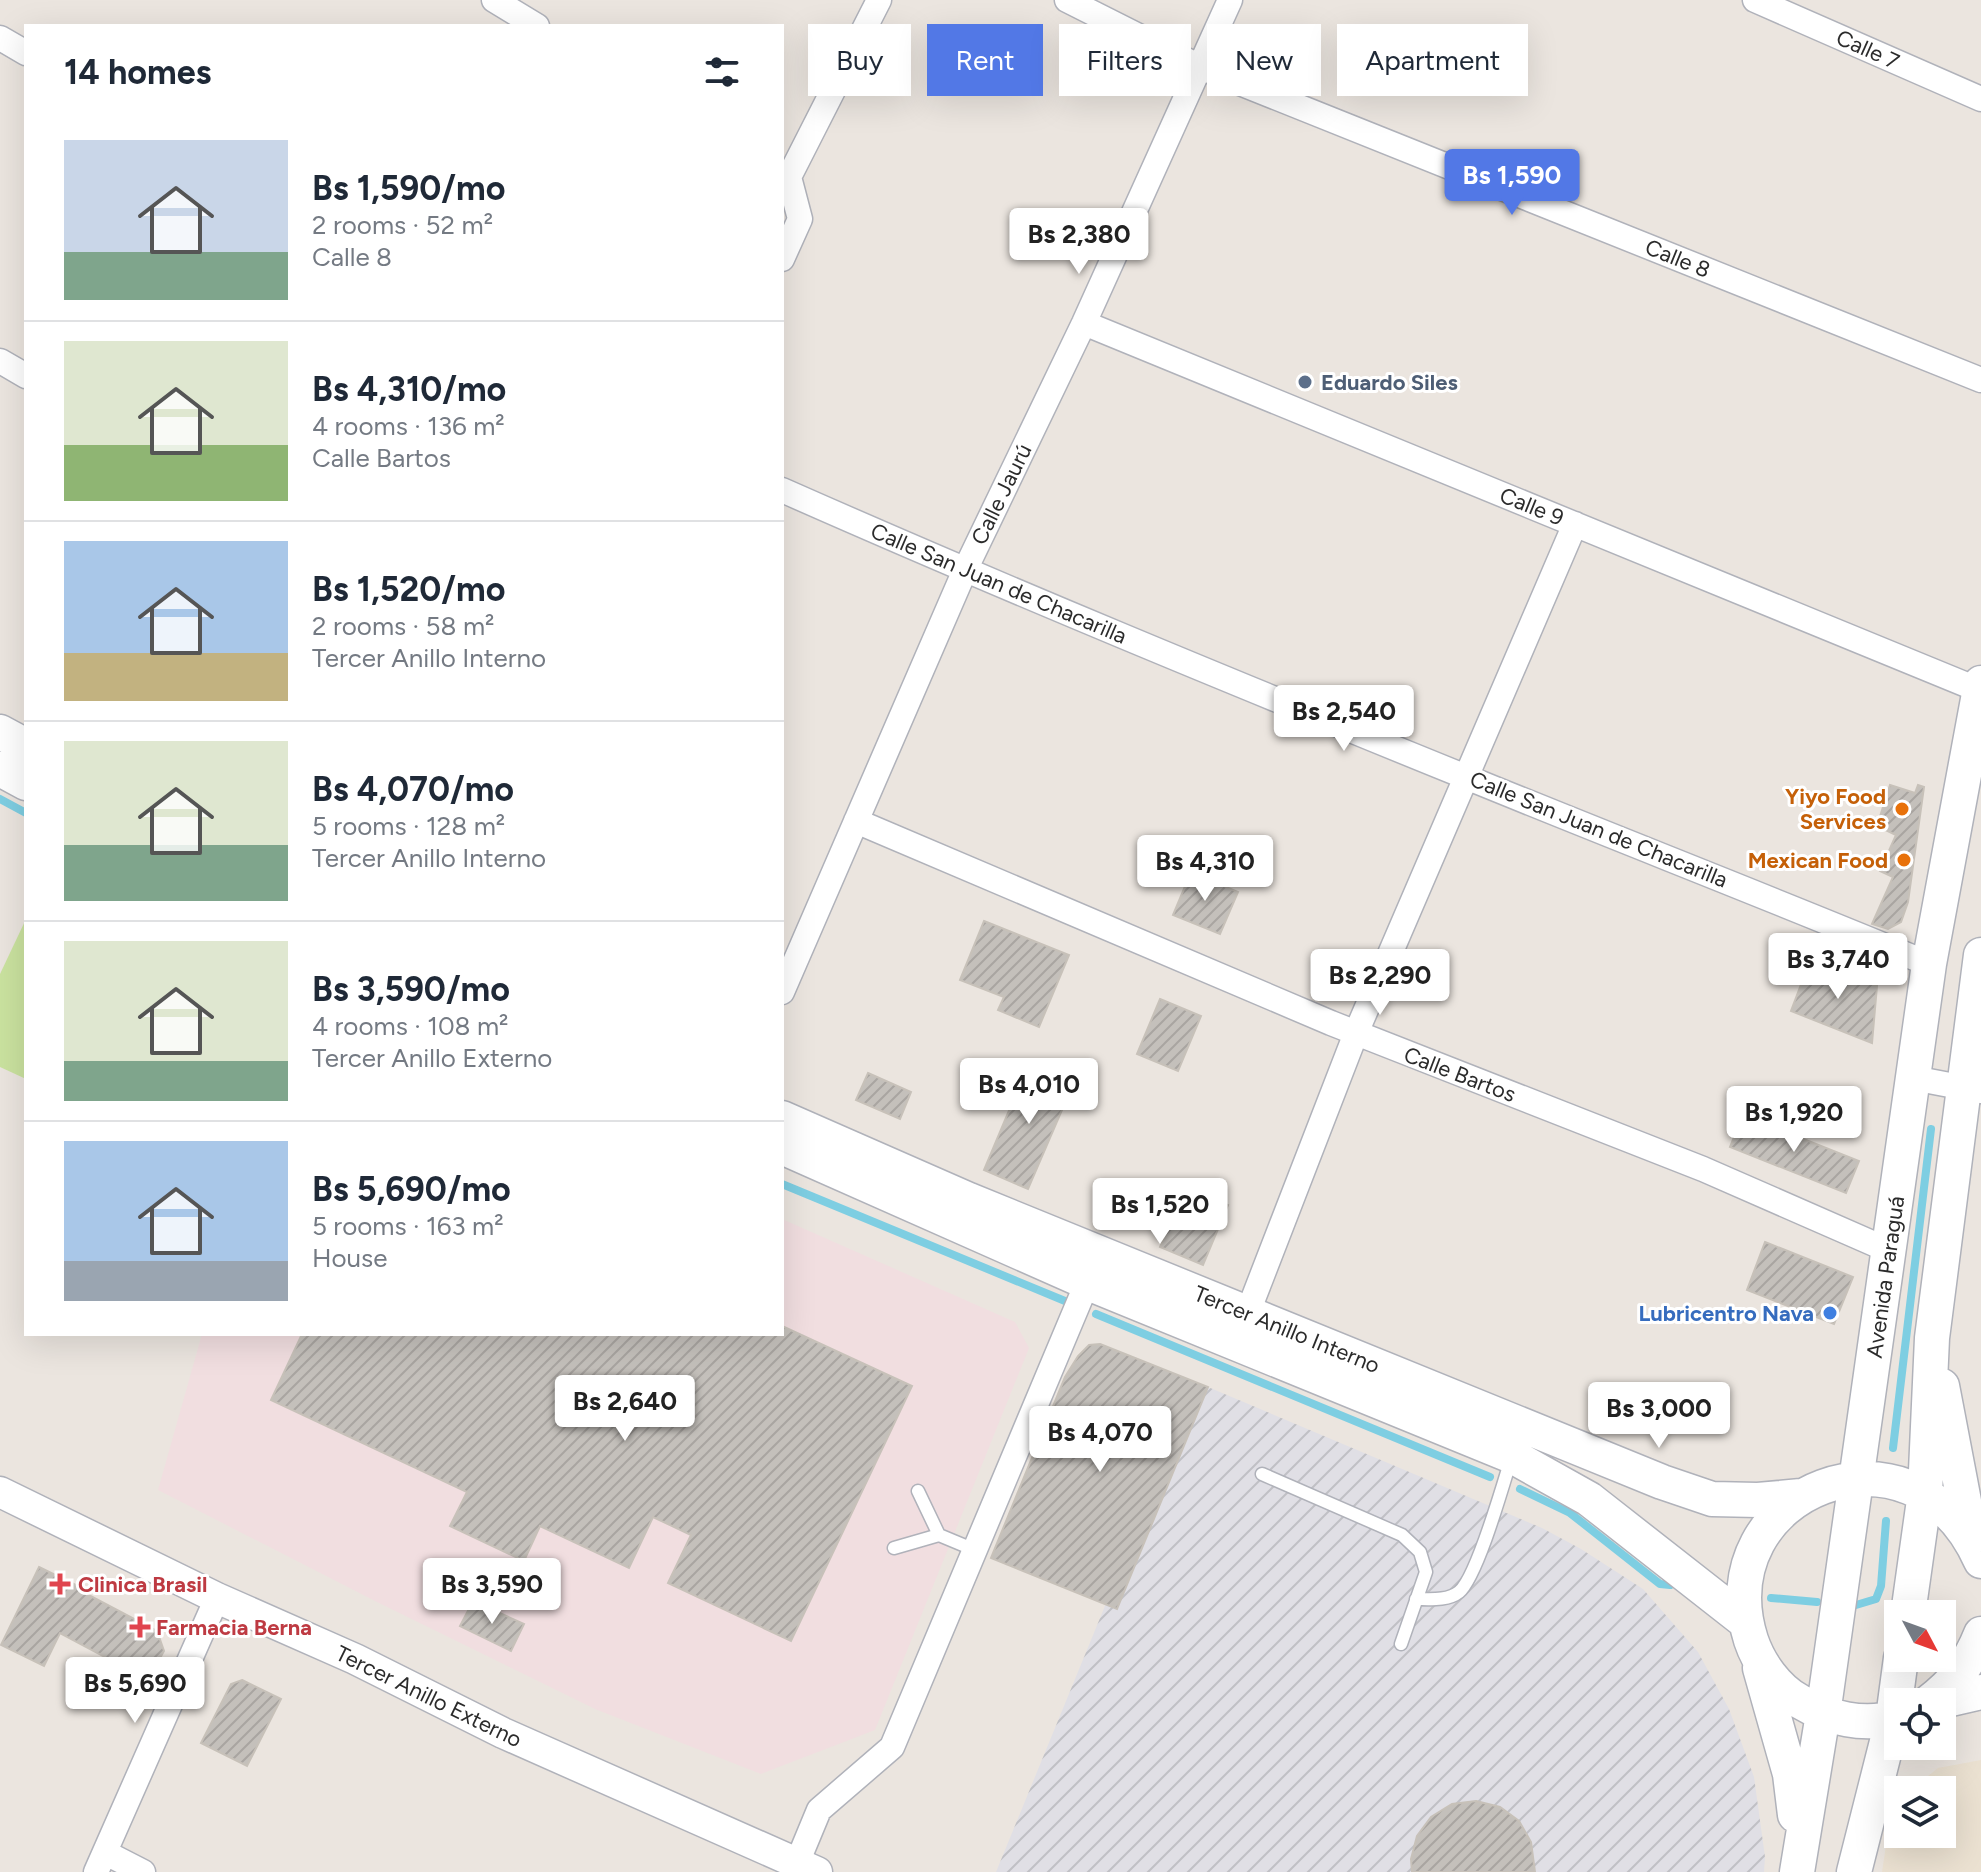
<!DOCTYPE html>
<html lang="en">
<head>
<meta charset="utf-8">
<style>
  :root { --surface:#fff; --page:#f6f6f7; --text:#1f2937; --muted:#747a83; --line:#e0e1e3; --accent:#5278e6 }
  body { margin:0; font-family:Figtree,sans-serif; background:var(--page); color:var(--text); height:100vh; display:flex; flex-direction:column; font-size:30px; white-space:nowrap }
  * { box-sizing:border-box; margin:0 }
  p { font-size:26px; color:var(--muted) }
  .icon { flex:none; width:44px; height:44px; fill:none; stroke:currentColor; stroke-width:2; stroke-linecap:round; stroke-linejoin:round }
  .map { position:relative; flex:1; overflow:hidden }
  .side { position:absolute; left:24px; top:24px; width:760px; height:1312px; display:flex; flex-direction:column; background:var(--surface); border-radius:0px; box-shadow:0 8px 32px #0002 }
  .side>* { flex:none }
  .banner { position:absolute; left:808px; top:24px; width:760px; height:72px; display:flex; gap:16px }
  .needle { width:52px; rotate:131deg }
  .buttons { position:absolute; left:1884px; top:1600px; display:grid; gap:16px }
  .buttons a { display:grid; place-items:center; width:72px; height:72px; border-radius:0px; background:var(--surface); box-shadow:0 8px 32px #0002; font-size:40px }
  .price { position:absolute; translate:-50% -68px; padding:0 18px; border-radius:8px; background:#fff; color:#222; font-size:26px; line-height:52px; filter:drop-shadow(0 2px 4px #0008) }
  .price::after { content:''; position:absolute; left:50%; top:48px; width:24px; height:18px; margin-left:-12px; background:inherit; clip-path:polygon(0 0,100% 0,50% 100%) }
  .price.on { background:var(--accent); color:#fff }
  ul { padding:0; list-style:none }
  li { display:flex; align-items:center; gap:24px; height:200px; padding:0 40px }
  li+li { border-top:2px solid var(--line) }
  li span { display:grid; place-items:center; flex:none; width:224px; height:160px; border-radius:0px; color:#555 }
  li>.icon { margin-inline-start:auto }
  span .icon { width:96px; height:96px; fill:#fffc; stroke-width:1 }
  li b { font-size:34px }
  h2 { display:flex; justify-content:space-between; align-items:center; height:96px; padding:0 40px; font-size:34px }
  .chip { padding:0 28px; border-radius:0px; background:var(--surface); box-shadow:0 8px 32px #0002; font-size:28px; line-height:72px }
  .chip.on { background:var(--accent); color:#fff }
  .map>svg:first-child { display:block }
  .industrial { fill:url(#industrial-furrows) }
  .education { fill:#ebe1d1 }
  .medical { fill:#f1dee0 }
  .pitch { fill:#cae29f }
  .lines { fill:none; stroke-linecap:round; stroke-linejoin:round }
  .stream { stroke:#7ecee2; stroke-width:8 }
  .building { fill:url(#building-hatch); stroke:#c7c1b9; stroke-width:2 }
  .service-casing { stroke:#b0b2ba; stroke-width:15 }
  .minor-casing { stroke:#b0b2ba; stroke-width:27 }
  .tertiary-casing { stroke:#b0b2ba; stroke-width:33 }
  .secondary-casing { stroke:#b0b2ba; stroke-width:37 }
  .service { stroke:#fff; stroke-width:12 }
  .minor { stroke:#fff; stroke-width:24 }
  .tertiary { stroke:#fff; stroke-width:30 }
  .secondary { stroke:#fff; stroke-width:34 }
  .service-dot { fill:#5c6f8a; stroke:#fff; stroke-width:3 }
  .food-dot { fill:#e8710a; stroke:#fff; stroke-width:3 }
  .shop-dot { fill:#3f7fe0; stroke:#fff; stroke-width:3 }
  .health-dot { fill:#e0444e; stroke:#fff; stroke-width:3 }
  .labels { text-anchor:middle; stroke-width:6; stroke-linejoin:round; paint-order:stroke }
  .street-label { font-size:22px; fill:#2b2b2b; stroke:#fff }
  .service-label { font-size:22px; font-weight:bold; fill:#4e5e75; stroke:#fff; text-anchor:start }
  .food-label { font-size:22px; font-weight:bold; fill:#c56008; stroke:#fff; text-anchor:end }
  .shop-label { font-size:22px; font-weight:bold; fill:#366cbe; stroke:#fff; text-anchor:end }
  .health-label { font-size:22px; font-weight:bold; fill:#be3a42; stroke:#fff; text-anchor:start }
</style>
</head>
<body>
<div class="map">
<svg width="1981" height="1872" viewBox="0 0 1981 1872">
  <defs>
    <pattern id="industrial-furrows" width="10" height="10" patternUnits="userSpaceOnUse" patternTransform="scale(2)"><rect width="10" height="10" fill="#e0dfe5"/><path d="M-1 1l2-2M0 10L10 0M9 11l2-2" fill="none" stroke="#c0c0c5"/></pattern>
    <pattern id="building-hatch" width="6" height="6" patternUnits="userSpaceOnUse" patternTransform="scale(2)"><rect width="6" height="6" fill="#c4c0bb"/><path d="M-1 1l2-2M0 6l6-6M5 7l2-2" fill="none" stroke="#a9a5a1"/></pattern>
  </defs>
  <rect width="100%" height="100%" fill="#ebe5df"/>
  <path class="industrial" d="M1208 1387 1542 1528 1581 1549 1643 1589 1698 1652 1729 1709 1754 1777 1765 1857 1764 1872H996L1107 1601Z"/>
  <path class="education" d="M1981 1760V1872H1882L1887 1839 1893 1816 1898 1808V1834H1942V1790H1911L1938 1768Z"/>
  <path class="medical" d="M782 1219 1015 1322 1029 1348 875 1730 761 1774 595 1709 375 1601 158 1490 202 1334H782Z"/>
  <path class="pitch" d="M26 919V1079L0 1067V974Z"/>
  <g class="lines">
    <path class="stream" d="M0 799 26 813
      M782 1184 1065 1301
      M1096 1314 1490 1477
      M1893 1448 1931 1129
      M1520 1489 1570 1513 1660 1584 1670 1585
      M1771 1598 1817 1602
      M1856 1605 1876 1599 1881 1586 1886 1521"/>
  </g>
  <path class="building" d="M1890 785 1915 793 1918 785 1924 787 1908 902 1901 922 1888 929 1872 924 1893 877 1880 871 1896 835 1877 826Z
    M1191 872 1238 892 1220 934 1173 915Z
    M984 921 1069 955 1039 1027 998 1010 1004 997 960 980Z
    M1820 962 1877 986 1872 1043 1791 1011 1808 966Z
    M1160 999 1201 1016 1178 1071 1137 1054Z
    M1029 1063 1074 1082 1028 1189 984 1170Z
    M868 1073 911 1092 900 1119 856 1100Z
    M1743 1115 1859 1161 1846 1193 1730 1147Z
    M1184 1188 1228 1205 1203 1265 1160 1247Z
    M1765 1242 1853 1277 1834 1324 1747 1290Z
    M782 1326 912 1386 791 1641 668 1583 691 1535 653 1517 629 1568 540 1526 524 1561 450 1526 467 1492 271 1400 302 1334H782Z
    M1100 1344 1208 1387 1117 1609 991 1558 1065 1377 1078 1356 1089 1345Z
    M39 1567 82 1588 81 1591 157 1631 164 1651 148 1680 60 1633 44 1666 1 1645Z
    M473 1601 524 1624 511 1651 460 1626Z
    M242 1680 281 1699 247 1766 201 1743 231 1684Z
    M1476 1801 1500 1807 1519 1821 1531 1842 1535 1872H1412L1411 1859 1417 1836 1431 1817 1452 1804Z"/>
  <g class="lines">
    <g class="service-casing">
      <path id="service" d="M1262 1474 1402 1535 1420 1552 1426 1572 1401 1644
        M918 1491 939 1535 975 1550
        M894 1548 939 1535
        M1416 1599C1429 1599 1448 1601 1459 1592 1477 1577 1503 1485 1511 1459"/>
    </g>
    <g class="minor-casing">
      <path id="minor" d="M494 0 537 26
        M1067 0 1200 67 1981 380
        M1755 0 1981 99
        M0 38 26 53
        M782 259 800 219 789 177 879 0
        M1084 323 1979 690
        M0 361 26 376
        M782 490C1008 590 1237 684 1466 777 1620 840 1775 900 1929 964
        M856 821 1331 1023 1703 1169 1888 1250
        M782 992 965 570 1084 323 1230 0
        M1913 1078 1981 1091
        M1248 1312 1356 1033 1575 524
        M106 1853 143 1872
        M797 1863 819 1810 892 1747 1087 1283
        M96 1872 217 1598"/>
    </g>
    <g class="tertiary-casing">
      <path id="tertiary" d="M0 1492 217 1598 355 1659 503 1733 817 1872"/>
    </g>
    <g class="secondary-casing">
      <path id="secondary" d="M0 732 26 746
        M0 769 26 783
        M782 1118 969 1200 1662 1482 1712 1499 1758 1500 1801 1496
        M782 1147 1098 1287 1512 1456 1589 1499 1746 1622
        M1942 1386 1971 1538
        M1908 1614 1925 1493 1932 1338 1981 955
        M1760 1668 1790 1774 1795 1815
        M1929 1702C1954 1683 1969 1664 1981 1634
        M1938 1702 1981 1692
        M1898 1716C1866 1728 1827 1718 1799 1701 1777 1689 1759 1664 1751 1640 1704 1491 1913 1407 1981 1561
        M1797 1872 1823 1714 1929 964 1981 683
        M1854 1872 1893 1718 1901 1658"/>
    </g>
    <use href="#service" class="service"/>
    <use href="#minor" class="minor"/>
    <use href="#tertiary" class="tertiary"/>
    <use href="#secondary" class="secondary"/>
  </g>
  <circle class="service-dot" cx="1305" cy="382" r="8"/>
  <g class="food-dot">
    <circle cx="1902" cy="809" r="8"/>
    <circle cx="1904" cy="860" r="8"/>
  </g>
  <circle class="shop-dot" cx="1830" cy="1313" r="8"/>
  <g class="health-dot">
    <path d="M56 1572h8v8h8v8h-8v8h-8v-8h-8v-8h8z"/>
    <path d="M136 1615h8v8h8v8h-8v8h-8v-8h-8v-8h8z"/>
  </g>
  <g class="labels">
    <g class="street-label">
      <text transform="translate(1868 49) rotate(24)" y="8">Calle 7</text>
      <text transform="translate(1678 258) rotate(22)" y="8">Calle 8</text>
      <text transform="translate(1001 494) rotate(-64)" y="8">Calle Jaurú</text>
      <text transform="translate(1532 506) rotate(22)" y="8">Calle 9</text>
      <text transform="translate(999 583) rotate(23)" y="8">Calle San Juan de Chacarilla</text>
      <text transform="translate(1599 829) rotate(22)" y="8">Calle San Juan de Chacarilla</text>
      <text transform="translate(1460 1074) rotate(21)" y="8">Calle Bartos</text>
      <text transform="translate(1885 1277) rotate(-82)" y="8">Avenida Paraguá</text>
      <text transform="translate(1287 1329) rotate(22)" y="8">Tercer Anillo Interno</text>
      <text transform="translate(429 1696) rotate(26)" y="8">Tercer Anillo Externo</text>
    </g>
    <g class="service-label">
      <text x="1321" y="390">Eduardo Siles</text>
    </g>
    <g class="food-label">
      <text x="1886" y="804">Yiyo Food<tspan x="1886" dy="25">Services</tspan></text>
      <text x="1888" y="868">Mexican Food</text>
    </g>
    <g class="shop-label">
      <text x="1814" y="1321">Lubricentro Nava</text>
    </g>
    <g class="health-label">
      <text x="78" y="1592">Clinica Brasil</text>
      <text x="156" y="1635">Farmacia Berna</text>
    </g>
  </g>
</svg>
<div class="buttons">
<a><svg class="needle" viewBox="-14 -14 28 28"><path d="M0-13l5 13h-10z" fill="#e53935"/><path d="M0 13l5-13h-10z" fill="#747a83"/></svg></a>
<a><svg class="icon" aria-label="locate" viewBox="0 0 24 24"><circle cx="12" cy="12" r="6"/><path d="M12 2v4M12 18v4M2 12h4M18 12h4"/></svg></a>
<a><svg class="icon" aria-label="layers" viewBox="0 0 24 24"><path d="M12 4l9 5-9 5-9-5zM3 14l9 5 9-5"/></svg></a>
</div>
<b class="price on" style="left:1512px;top:217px">Bs 1,590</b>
<b class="price" style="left:1079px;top:276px">Bs 2,380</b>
<b class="price" style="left:1344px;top:753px">Bs 2,540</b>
<b class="price" style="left:1205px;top:903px">Bs 4,310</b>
<b class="price" style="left:1838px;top:1001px">Bs 3,740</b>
<b class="price" style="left:1380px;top:1017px">Bs 2,290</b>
<b class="price" style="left:1029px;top:1126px">Bs 4,010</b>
<b class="price" style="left:1794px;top:1154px">Bs 1,920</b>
<b class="price" style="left:1160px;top:1246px">Bs 1,520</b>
<b class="price" style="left:625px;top:1443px">Bs 2,640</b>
<b class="price" style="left:1659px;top:1450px">Bs 3,000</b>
<b class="price" style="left:1100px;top:1474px">Bs 4,070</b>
<b class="price" style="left:492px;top:1626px">Bs 3,590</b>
<b class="price" style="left:135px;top:1725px">Bs 5,690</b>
<div class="banner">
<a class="chip">Buy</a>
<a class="chip on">Rent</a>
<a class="chip">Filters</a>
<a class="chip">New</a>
<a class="chip">Apartment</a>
</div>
<section class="side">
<h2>14 homes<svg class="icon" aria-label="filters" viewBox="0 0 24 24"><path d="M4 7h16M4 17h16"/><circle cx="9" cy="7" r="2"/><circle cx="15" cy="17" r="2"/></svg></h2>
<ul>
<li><span style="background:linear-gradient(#c9d6e8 70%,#7fa58c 0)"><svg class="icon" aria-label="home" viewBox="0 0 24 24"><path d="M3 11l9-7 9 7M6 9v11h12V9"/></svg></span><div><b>Bs 1,590/mo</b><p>2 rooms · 52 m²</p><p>Calle 8</p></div></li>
<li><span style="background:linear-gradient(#dfe7d0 65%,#8fb573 0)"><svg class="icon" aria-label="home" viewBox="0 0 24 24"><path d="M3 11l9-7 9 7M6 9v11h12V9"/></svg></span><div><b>Bs 4,310/mo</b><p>4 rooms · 136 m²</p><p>Calle Bartos</p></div></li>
<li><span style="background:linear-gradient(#a9c7e8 70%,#c2b280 0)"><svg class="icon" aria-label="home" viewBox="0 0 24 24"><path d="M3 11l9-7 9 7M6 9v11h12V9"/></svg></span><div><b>Bs 1,520/mo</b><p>2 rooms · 58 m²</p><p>Tercer Anillo Interno</p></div></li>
<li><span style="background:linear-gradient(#dfe7d0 65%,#7fa58c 0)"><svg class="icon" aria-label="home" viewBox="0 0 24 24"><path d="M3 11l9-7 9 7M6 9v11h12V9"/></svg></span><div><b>Bs 4,070/mo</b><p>5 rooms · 128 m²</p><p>Tercer Anillo Interno</p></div></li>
<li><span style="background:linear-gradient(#dfe7d0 75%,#7fa58c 0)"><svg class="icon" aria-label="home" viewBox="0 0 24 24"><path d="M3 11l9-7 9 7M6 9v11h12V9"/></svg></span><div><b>Bs 3,590/mo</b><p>4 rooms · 108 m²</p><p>Tercer Anillo Externo</p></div></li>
<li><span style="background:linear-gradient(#a9c7e8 75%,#9aa5b1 0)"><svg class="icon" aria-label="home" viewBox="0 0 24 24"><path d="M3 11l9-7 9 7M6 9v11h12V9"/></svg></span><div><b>Bs 5,690/mo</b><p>5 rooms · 163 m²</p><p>House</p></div></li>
</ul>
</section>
</div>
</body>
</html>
